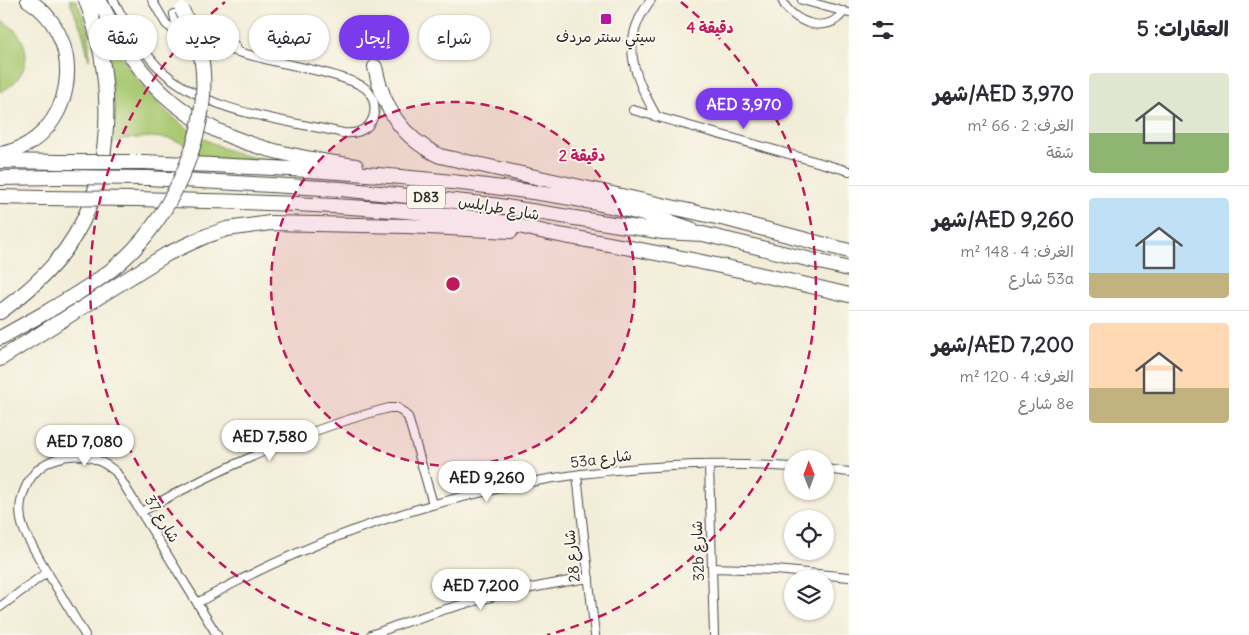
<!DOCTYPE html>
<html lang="ar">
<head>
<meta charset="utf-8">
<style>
  :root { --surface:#fff; --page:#f7f7f7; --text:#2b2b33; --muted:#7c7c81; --line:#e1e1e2; --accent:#7c3aed }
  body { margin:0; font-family:Delius,"Playpen Sans Arabic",sans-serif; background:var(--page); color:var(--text); direction:rtl; height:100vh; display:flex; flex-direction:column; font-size:19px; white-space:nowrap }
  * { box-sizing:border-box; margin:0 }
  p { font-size:16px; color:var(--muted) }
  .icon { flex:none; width:28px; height:28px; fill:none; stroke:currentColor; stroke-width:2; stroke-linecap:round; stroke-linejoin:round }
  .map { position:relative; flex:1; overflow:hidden; direction:ltr }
  .sheet { display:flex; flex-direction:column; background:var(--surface); width:400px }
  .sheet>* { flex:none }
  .hud { position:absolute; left:15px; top:15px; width:475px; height:45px; direction:rtl; display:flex; gap:10px }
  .needle { width:32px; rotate:359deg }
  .controls { position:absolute; left:784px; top:450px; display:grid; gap:10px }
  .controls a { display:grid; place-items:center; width:50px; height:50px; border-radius:50%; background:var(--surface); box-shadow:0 1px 4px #0004; font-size:25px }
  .price { position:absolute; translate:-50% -42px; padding:0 11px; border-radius:18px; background:#fff; color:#222; font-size:16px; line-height:32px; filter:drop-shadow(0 1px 2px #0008) }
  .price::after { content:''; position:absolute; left:50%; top:30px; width:15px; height:11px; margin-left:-8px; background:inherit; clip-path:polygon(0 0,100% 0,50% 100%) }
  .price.current { background:var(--accent); color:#fff }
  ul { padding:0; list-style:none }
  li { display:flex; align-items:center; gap:15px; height:125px; padding:0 20px }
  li+li { border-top:1px solid var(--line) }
  li span { display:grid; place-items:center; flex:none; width:140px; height:100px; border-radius:5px; color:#555 }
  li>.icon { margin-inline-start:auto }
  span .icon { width:60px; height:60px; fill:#fffc; stroke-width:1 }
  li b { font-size:21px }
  h2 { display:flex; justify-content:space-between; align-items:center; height:60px; padding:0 20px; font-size:21px }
  .chip { padding:0 18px; border-radius:22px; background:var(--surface); box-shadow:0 1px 4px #0004; font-size:18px; line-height:45px }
  .chip.current { background:var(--accent); color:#fff }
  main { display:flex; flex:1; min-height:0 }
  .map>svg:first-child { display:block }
  .green { fill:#a9c971; stroke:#6a7a4e }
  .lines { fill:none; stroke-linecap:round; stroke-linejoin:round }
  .street-casing { stroke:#494845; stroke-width:10 }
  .highway-casing { stroke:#494845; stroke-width:16 }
  .street { stroke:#fff; stroke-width:8 }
  .highway { stroke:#fff; stroke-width:14 }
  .highway-bridge-casing { stroke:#494845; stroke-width:16; stroke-linecap:butt }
  .highway-bridge { stroke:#fff; stroke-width:14 }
  .ring { fill:none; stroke:#c2185b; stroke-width:2.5; stroke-dasharray:9 6 }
  .poi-dot { fill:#b5179e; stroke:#fbf7ec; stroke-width:2 }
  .labels { text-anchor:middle; stroke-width:4; stroke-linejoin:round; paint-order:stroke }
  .shield { fill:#fbf7ec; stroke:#696865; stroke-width:1 }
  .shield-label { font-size:14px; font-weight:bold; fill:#2b2b2b }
  .poi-label { font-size:15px; fill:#2b2b2b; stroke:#fbf7ec }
  .street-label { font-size:15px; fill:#2b2b2b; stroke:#fbf7ec }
  .centre { fill:#c2185b; stroke:#fbf7ec; stroke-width:2.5 }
  .ring-label { font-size:15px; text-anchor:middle; font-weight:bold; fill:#c2185b; stroke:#fbf7ec; stroke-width:4; stroke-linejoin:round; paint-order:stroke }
</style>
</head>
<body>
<main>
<section class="sheet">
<h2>العقارات: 5<svg class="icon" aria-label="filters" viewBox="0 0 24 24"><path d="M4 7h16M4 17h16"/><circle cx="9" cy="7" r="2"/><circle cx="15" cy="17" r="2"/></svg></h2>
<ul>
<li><span style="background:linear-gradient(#dfe7d0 60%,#8fb573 0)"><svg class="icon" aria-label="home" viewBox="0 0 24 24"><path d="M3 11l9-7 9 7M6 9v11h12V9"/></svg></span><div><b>AED 3,970/شهر</b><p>الغرف: 2 · 66 m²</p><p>شقة</p></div></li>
<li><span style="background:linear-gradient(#bfe0f5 75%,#c2b280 0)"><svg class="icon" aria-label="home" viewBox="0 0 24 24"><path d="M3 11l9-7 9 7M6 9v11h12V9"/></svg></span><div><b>AED 9,260/شهر</b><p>الغرف: 4 · 148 m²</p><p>53a شارع</p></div></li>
<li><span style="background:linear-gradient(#ffd9b3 65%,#c2b280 0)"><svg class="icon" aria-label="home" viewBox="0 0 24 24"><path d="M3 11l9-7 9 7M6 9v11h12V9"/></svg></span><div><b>AED 7,200/شهر</b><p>الغرف: 4 · 120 m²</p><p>8e شارع</p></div></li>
</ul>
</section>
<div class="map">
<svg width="849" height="635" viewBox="0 0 849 635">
  <rect width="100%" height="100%" fill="#fbf7ec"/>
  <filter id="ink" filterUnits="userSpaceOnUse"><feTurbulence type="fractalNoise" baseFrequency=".02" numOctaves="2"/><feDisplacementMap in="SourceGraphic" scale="10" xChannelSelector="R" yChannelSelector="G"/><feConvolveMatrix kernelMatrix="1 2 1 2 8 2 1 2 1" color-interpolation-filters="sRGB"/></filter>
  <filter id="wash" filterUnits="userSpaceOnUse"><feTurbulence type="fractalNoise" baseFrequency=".0096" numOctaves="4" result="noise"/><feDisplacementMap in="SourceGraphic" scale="20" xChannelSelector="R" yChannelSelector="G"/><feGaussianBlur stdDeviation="1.12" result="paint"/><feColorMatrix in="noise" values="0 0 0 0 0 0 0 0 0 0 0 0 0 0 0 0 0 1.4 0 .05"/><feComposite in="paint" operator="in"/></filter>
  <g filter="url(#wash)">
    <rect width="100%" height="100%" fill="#f2edd8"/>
    <path class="green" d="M69 0H76L89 31V60L82 31Z
      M98 16C132 78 165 128 236 153 251 158 269 160 285 163L203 158 182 143 171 139 152 137 124 139 113 143 106 151C116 105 112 61 98 16Z
      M0 19C5 23 11 26 16 31 35 53 25 81 0 92Z"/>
  </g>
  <g filter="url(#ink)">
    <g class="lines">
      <g class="street-casing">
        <path id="street" d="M113 0C126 23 139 47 158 67 206 114 281 119 343 133 353 134 361 133 368 126 378 115 376 97 365 88 349 76 295 66 273 61 244 54 214 45 184 38L166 24 152 0
          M651 0C618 42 634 76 657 117
          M782 0C792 23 828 36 844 11
          M802 0 849 13
          M174 14 176 24 180 29 236 46
          M633 110 849 171
          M709 465 714 635
          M825 469 849 472
          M577 475 595 635
          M141 512C219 469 303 430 389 408H398L408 417 433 504
          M712 568 776 570 849 577
          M197 603C379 500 584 454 792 467
          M0 607 47 572
          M85 635C70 610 55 585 40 560 35 550 28 540 24 530 13 503 28 468 56 459 79 451 98 457 116 472L217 635
          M371 635C442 607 513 589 589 578"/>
      </g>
      <g class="highway-casing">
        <path id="highway" d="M99 0C109 19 118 38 131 56 186 137 266 153 356 166
          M375 67C383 108 402 138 440 156L730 220 849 251
          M0 154C75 141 91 39 28 0
          M0 161 59 162
          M142 162C259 167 377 172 494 187 560 195 628 206 691 229
          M0 178 60 177
          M148 178 341 189 493 205 663 232 703 234 849 269
          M0 197 42 198
          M137 199C255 202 373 205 491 220 515 224 540 232 565 236 660 253 755 272 849 295
          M0 312C25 294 48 274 66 249 117 178 115 79 86 0
          M0 338 50 310
          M0 359 167 254 206 236 227 229 270 223 407 226 511 231"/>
      </g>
      <use href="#street" class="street"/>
      <use href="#highway" class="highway"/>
      <g class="highway-bridge-casing">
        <path id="highway-bridge" d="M59 162H142
          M60 177 148 178
          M42 198 137 199
          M50 310C76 294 103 279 125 258 176 211 215 121 200 51 197 37 188 23 182 10"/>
      </g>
      <use href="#highway-bridge" class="highway-bridge"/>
    </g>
  </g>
  <circle cx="453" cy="284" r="182" fill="#c2185b" fill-opacity=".12"/>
  <g class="ring">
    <circle cx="453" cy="284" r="182"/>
    <path d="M359 635A363 363 0 0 1 225 2M681 2A363 363 0 0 1 547 635"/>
  </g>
  <rect class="poi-dot" x="600" y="13" width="12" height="12" rx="2.5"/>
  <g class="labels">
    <rect class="shield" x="407" y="185.5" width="38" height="23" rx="4"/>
    <g class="shield-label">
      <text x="426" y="202">D83</text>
    </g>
    <g class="poi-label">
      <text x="606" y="42">سيتي سنتر مردف</text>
    </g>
    <g class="street-label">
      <text transform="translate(499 208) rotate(10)" y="5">شارع طرابلس</text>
      <text transform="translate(601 459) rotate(-7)" y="5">53a شارع</text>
      <text transform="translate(162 519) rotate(59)" y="5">شارع 37</text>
      <text transform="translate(698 551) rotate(-92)" y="5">32b شارع</text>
      <text transform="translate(572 556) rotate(-96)" y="5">شارع 28</text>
    </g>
  </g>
  <circle cx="453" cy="284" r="8" class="centre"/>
  <g class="ring-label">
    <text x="710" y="33">4 دقيقة</text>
    <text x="582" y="161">2 دقيقة</text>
  </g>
</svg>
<div class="controls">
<a><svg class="needle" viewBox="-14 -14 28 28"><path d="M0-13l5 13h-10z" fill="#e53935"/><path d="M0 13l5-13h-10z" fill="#7c7c81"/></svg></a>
<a><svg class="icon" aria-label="locate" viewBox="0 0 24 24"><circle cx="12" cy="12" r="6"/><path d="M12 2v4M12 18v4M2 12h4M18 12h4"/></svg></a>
<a><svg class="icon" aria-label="layers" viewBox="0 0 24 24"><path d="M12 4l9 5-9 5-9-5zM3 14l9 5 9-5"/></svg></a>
</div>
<b class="price current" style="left:744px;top:130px">AED 3,970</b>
<b class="price" style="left:270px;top:462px">AED 7,580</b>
<b class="price" style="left:85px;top:467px">AED 7,080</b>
<b class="price" style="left:487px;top:503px">AED 9,260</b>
<b class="price" style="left:481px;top:611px">AED 7,200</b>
<div class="hud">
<a class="chip">شراء</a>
<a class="chip current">إيجار</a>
<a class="chip">تصفية</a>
<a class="chip">جديد</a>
<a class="chip">شقة</a>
</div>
</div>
</main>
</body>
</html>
